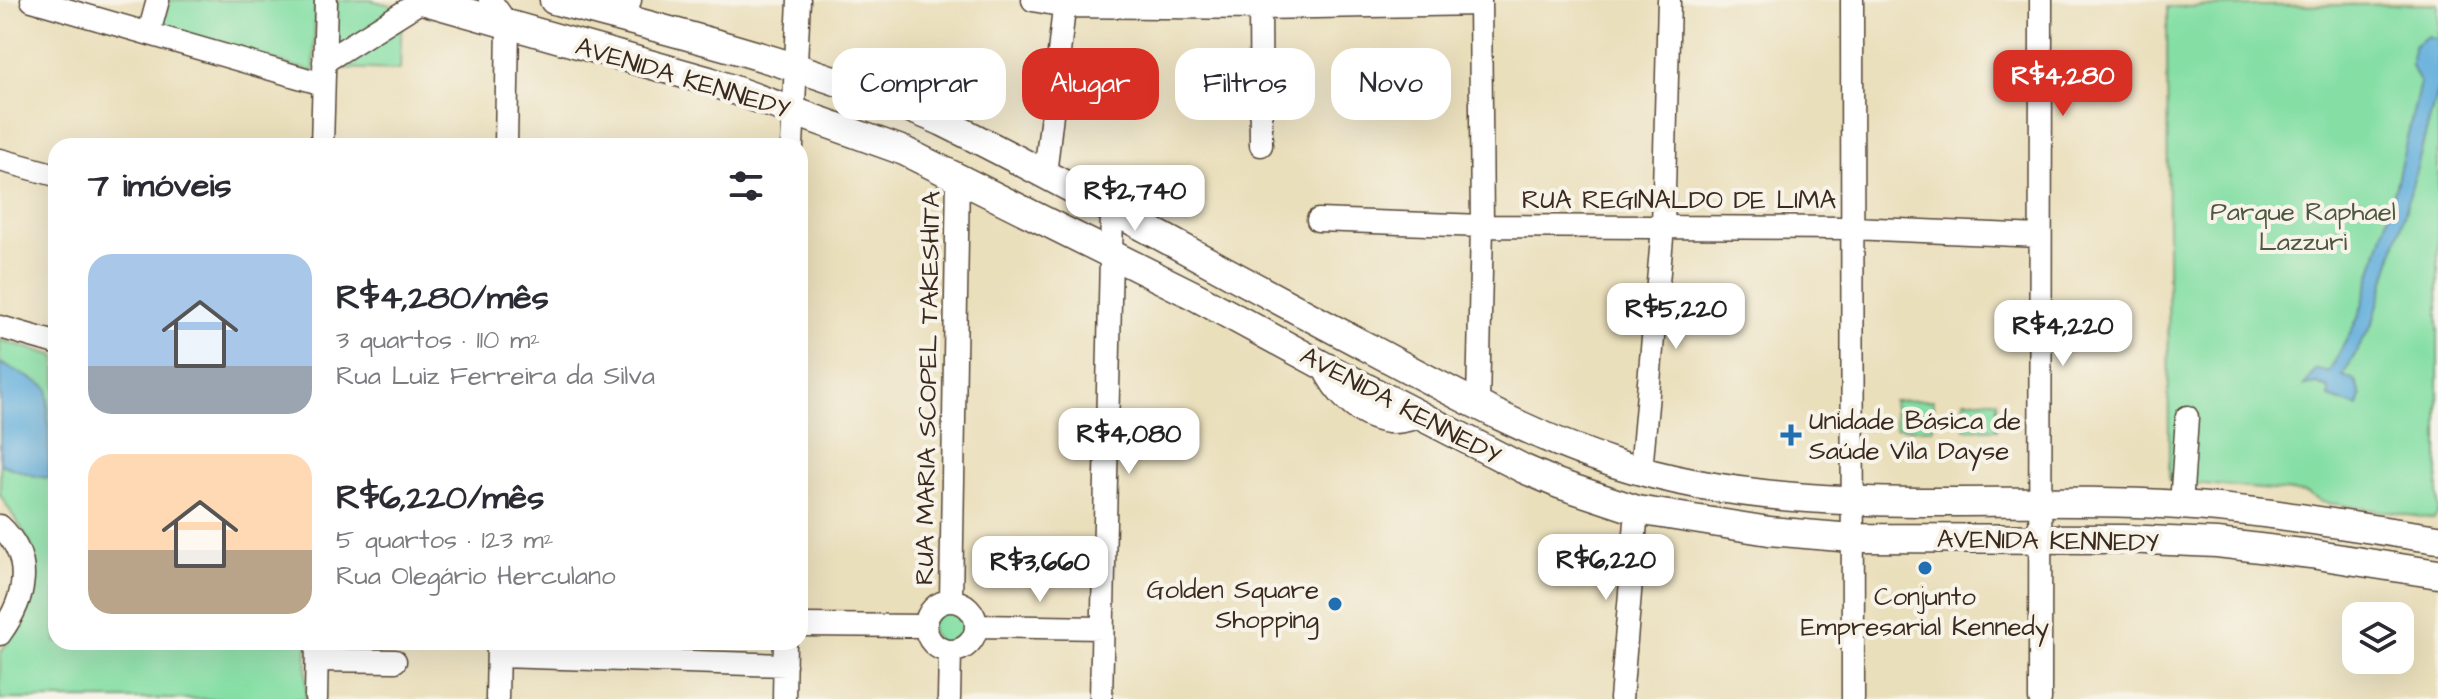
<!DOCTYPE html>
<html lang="pt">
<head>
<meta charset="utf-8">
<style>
  :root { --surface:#fff; --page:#f2f2f3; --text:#2b2b33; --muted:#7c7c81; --accent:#d93025 }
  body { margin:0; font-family:"Architects Daughter",sans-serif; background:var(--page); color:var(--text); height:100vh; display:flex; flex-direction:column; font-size:30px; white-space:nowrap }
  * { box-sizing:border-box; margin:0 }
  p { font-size:26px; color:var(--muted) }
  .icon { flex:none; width:44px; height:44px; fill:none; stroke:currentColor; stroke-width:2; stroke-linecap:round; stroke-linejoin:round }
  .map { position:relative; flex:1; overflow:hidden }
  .panel { position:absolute; left:48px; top:138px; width:760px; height:512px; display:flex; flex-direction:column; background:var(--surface); border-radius:24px; box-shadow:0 8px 32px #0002 }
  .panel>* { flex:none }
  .banner { position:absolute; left:832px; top:48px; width:760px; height:72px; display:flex; gap:16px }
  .buttons { position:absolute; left:2342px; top:602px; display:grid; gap:16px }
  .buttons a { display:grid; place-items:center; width:72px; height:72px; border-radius:16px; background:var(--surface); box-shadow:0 8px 32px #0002; font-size:40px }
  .price { position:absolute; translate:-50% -68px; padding:0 18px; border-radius:16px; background:#fff; color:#222; font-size:26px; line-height:52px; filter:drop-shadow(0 2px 4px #0008) }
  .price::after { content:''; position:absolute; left:50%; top:48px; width:24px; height:18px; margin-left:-12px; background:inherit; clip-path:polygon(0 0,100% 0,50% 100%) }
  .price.active { background:var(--accent); color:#fff }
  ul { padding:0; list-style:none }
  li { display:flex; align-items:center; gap:24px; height:200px; padding:0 40px }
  li span { display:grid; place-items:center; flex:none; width:224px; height:160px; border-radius:24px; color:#555 }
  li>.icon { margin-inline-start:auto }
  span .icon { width:96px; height:96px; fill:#fffc; stroke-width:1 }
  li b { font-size:34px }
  h2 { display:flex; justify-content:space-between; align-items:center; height:96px; padding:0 40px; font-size:34px }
  .pill { padding:0 28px; border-radius:24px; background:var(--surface); box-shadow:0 8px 32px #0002; font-size:28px; line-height:72px }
  .pill.active { background:var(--accent); color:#fff }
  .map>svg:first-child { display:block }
  .green { fill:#85dfa5; stroke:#608462; stroke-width:2 }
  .water { fill:#65b0dd; stroke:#506d7e; stroke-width:2 }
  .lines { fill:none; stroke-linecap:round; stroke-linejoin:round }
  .minor-casing { stroke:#554536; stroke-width:25 }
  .major-casing { stroke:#554536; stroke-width:31 }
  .minor { stroke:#fff; stroke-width:22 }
  .major { stroke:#fff; stroke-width:28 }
  .poi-dot { fill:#1f6fb2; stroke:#f7f3e8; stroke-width:3 }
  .labels { text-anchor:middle; stroke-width:8; stroke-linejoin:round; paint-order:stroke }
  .street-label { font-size:26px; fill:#3b2a1e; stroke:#f7f3e8 }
  .park-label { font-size:26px; fill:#4e5740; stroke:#f7f3e8 }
  .poi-label { font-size:26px; fill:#3b2a1e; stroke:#f7f3e8; text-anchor:start }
</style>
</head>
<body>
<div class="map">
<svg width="2438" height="699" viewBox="0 0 2438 699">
  <rect width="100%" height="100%" fill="#f7f3e8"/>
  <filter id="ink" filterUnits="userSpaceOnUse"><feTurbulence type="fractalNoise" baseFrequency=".0125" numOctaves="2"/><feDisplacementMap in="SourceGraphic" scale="16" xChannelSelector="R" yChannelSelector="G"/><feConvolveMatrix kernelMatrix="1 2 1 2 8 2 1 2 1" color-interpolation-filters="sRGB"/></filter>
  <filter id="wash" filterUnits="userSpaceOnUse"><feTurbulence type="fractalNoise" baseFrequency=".006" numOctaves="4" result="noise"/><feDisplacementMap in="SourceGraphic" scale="32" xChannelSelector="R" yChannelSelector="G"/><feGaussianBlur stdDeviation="1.8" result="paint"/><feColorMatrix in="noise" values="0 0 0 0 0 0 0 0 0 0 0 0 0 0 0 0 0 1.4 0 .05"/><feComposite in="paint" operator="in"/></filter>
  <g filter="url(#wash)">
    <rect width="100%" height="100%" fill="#eadfbb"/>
    <path class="green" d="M170 0H315L314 72 161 29Z
      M337 0H371L402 8 400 70 336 68Z
      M2438 4V513L2434 519 2322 502 2305 493 2169 481 2167 7Z
      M0 340 56 356V642H307L306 699H0V654L29 607 37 578 36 560 30 542 0 495Z
      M1933 400V429L1896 428 1893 401Z
      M1964 400H1997V429H1965Z
      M931 626a19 19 0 1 1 38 0a19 19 0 1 1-38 0Z"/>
    <path class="water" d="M2428 36 2438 39V87L2406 209 2373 322 2343 376 2355 381 2361 396 2358 407 2329 397V388L2317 384 2304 386 2316 369 2329 372 2359 316 2391 206 2420 83 2412 66 2413 46Z
      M0 363 44 385 48 389 49 478 35 476 0 464Z"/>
  </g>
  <g filter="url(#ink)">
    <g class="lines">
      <g class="minor-casing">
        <path id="minor" d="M32 0 323 84
          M490 0 508 25 506 146
          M1033 0 1065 6 1260 8 1480 4
          M1852 0 1853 699
          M1260 8 1261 145
          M624 20 630 0
          M149 33 158 0
          M324 62 423 0
          M322 146 326 0
          M792 146 799 0
          M0 160 56 175
          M1045 175 1065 0
          M1318 220 1482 226 1852 228 2040 236
          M0 327 56 343
          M1322 365C1334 392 1357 418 1389 422 1400 423 1411 419 1421 417
          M1478 403 1482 226 1480 0
          M1641 471 1663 227 1669 0
          M2181 505 2187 417
          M0 526C35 559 26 598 0 634
          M951 600 958 176
          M926 626a25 25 0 1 1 50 0a25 25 0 1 1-50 0Z
          M800 625 925 626
          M976 626 1102 628
          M498 656 785 665
          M317 660 395 661
          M316 699 317 642
          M497 699 498 644
          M784 699 785 642
          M949 699 950 652
          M1101 699 1112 212
          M1621 699 1637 510
          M2040 699 2041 0"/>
      </g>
      <g class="major-casing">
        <path id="major" d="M422 0 709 81 904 151 1193 295 1322 365 1524 469 1559 484 1637 510 1769 531 1852 538 2123 539 2217 543 2311 554 2438 574
          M554 0C657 28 761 53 861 90 889 101 918 110 945 123 1088 194 1228 274 1369 348 1448 390 1529 435 1614 463 1797 522 1991 493 2180 505 2266 510 2353 527 2438 539"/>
      </g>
      <use href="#minor" class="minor"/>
      <use href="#major" class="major"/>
    </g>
  </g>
  <g class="poi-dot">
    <path d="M1787 423h8v8h8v8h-8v8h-8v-8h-8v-8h8z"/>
    <circle cx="1925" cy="568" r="8"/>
    <circle cx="1335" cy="604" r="8"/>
  </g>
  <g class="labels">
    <g class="street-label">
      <text transform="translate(683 77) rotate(17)" y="9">AVENIDA KENNEDY</text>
      <text x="1679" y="208">RUA REGINALDO DE LIMA</text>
      <text transform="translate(927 388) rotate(-89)" y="9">RUA MARIA SCOPEL TAKESHITA</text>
      <text transform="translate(1401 405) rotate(28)" y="9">AVENIDA KENNEDY</text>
      <text transform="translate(2048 540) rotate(1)" y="9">AVENIDA KENNEDY</text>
    </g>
    <g class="park-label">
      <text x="2303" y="220">Parque Raphael<tspan x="2303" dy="30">Lazzuri</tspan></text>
    </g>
    <g class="poi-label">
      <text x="1809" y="429">Unidade Básica de<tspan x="1809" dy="30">Saúde Vila Dayse</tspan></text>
      <text x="1319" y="598" text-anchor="end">Golden Square<tspan x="1319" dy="30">Shopping</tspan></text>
      <text x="1925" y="605" text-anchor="middle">Conjunto<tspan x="1925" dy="30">Empresarial Kennedy</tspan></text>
    </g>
  </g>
</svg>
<div class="buttons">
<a><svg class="icon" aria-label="layers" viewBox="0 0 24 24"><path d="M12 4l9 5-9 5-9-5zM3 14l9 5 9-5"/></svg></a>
</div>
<b class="price active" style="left:2063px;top:118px">R$4,280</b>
<b class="price" style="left:1135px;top:233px">R$2,740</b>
<b class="price" style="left:1676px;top:351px">R$5,220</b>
<b class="price" style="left:2063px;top:368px">R$4,220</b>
<b class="price" style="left:1129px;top:476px">R$4,080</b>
<b class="price" style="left:1606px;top:602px">R$6,220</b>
<b class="price" style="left:1040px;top:604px">R$3,660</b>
<div class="banner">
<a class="pill">Comprar</a>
<a class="pill active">Alugar</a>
<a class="pill">Filtros</a>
<a class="pill">Novo</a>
</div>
<section class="panel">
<h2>7 imóveis<svg class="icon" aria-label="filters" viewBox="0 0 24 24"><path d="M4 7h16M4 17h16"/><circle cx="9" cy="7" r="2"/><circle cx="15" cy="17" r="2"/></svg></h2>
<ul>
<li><span style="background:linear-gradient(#a9c7e8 70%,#9aa5b1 0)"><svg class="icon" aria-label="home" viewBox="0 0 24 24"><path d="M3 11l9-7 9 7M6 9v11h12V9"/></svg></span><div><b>R$4,280/mês</b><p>3 quartos · 110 m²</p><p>Rua Luiz Ferreira da Silva</p></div></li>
<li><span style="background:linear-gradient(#ffd9b3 60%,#b9a48a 0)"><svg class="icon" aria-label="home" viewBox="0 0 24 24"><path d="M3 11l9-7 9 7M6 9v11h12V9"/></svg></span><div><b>R$6,220/mês</b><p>5 quartos · 123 m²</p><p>Rua Olegário Herculano</p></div></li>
</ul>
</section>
</div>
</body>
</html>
